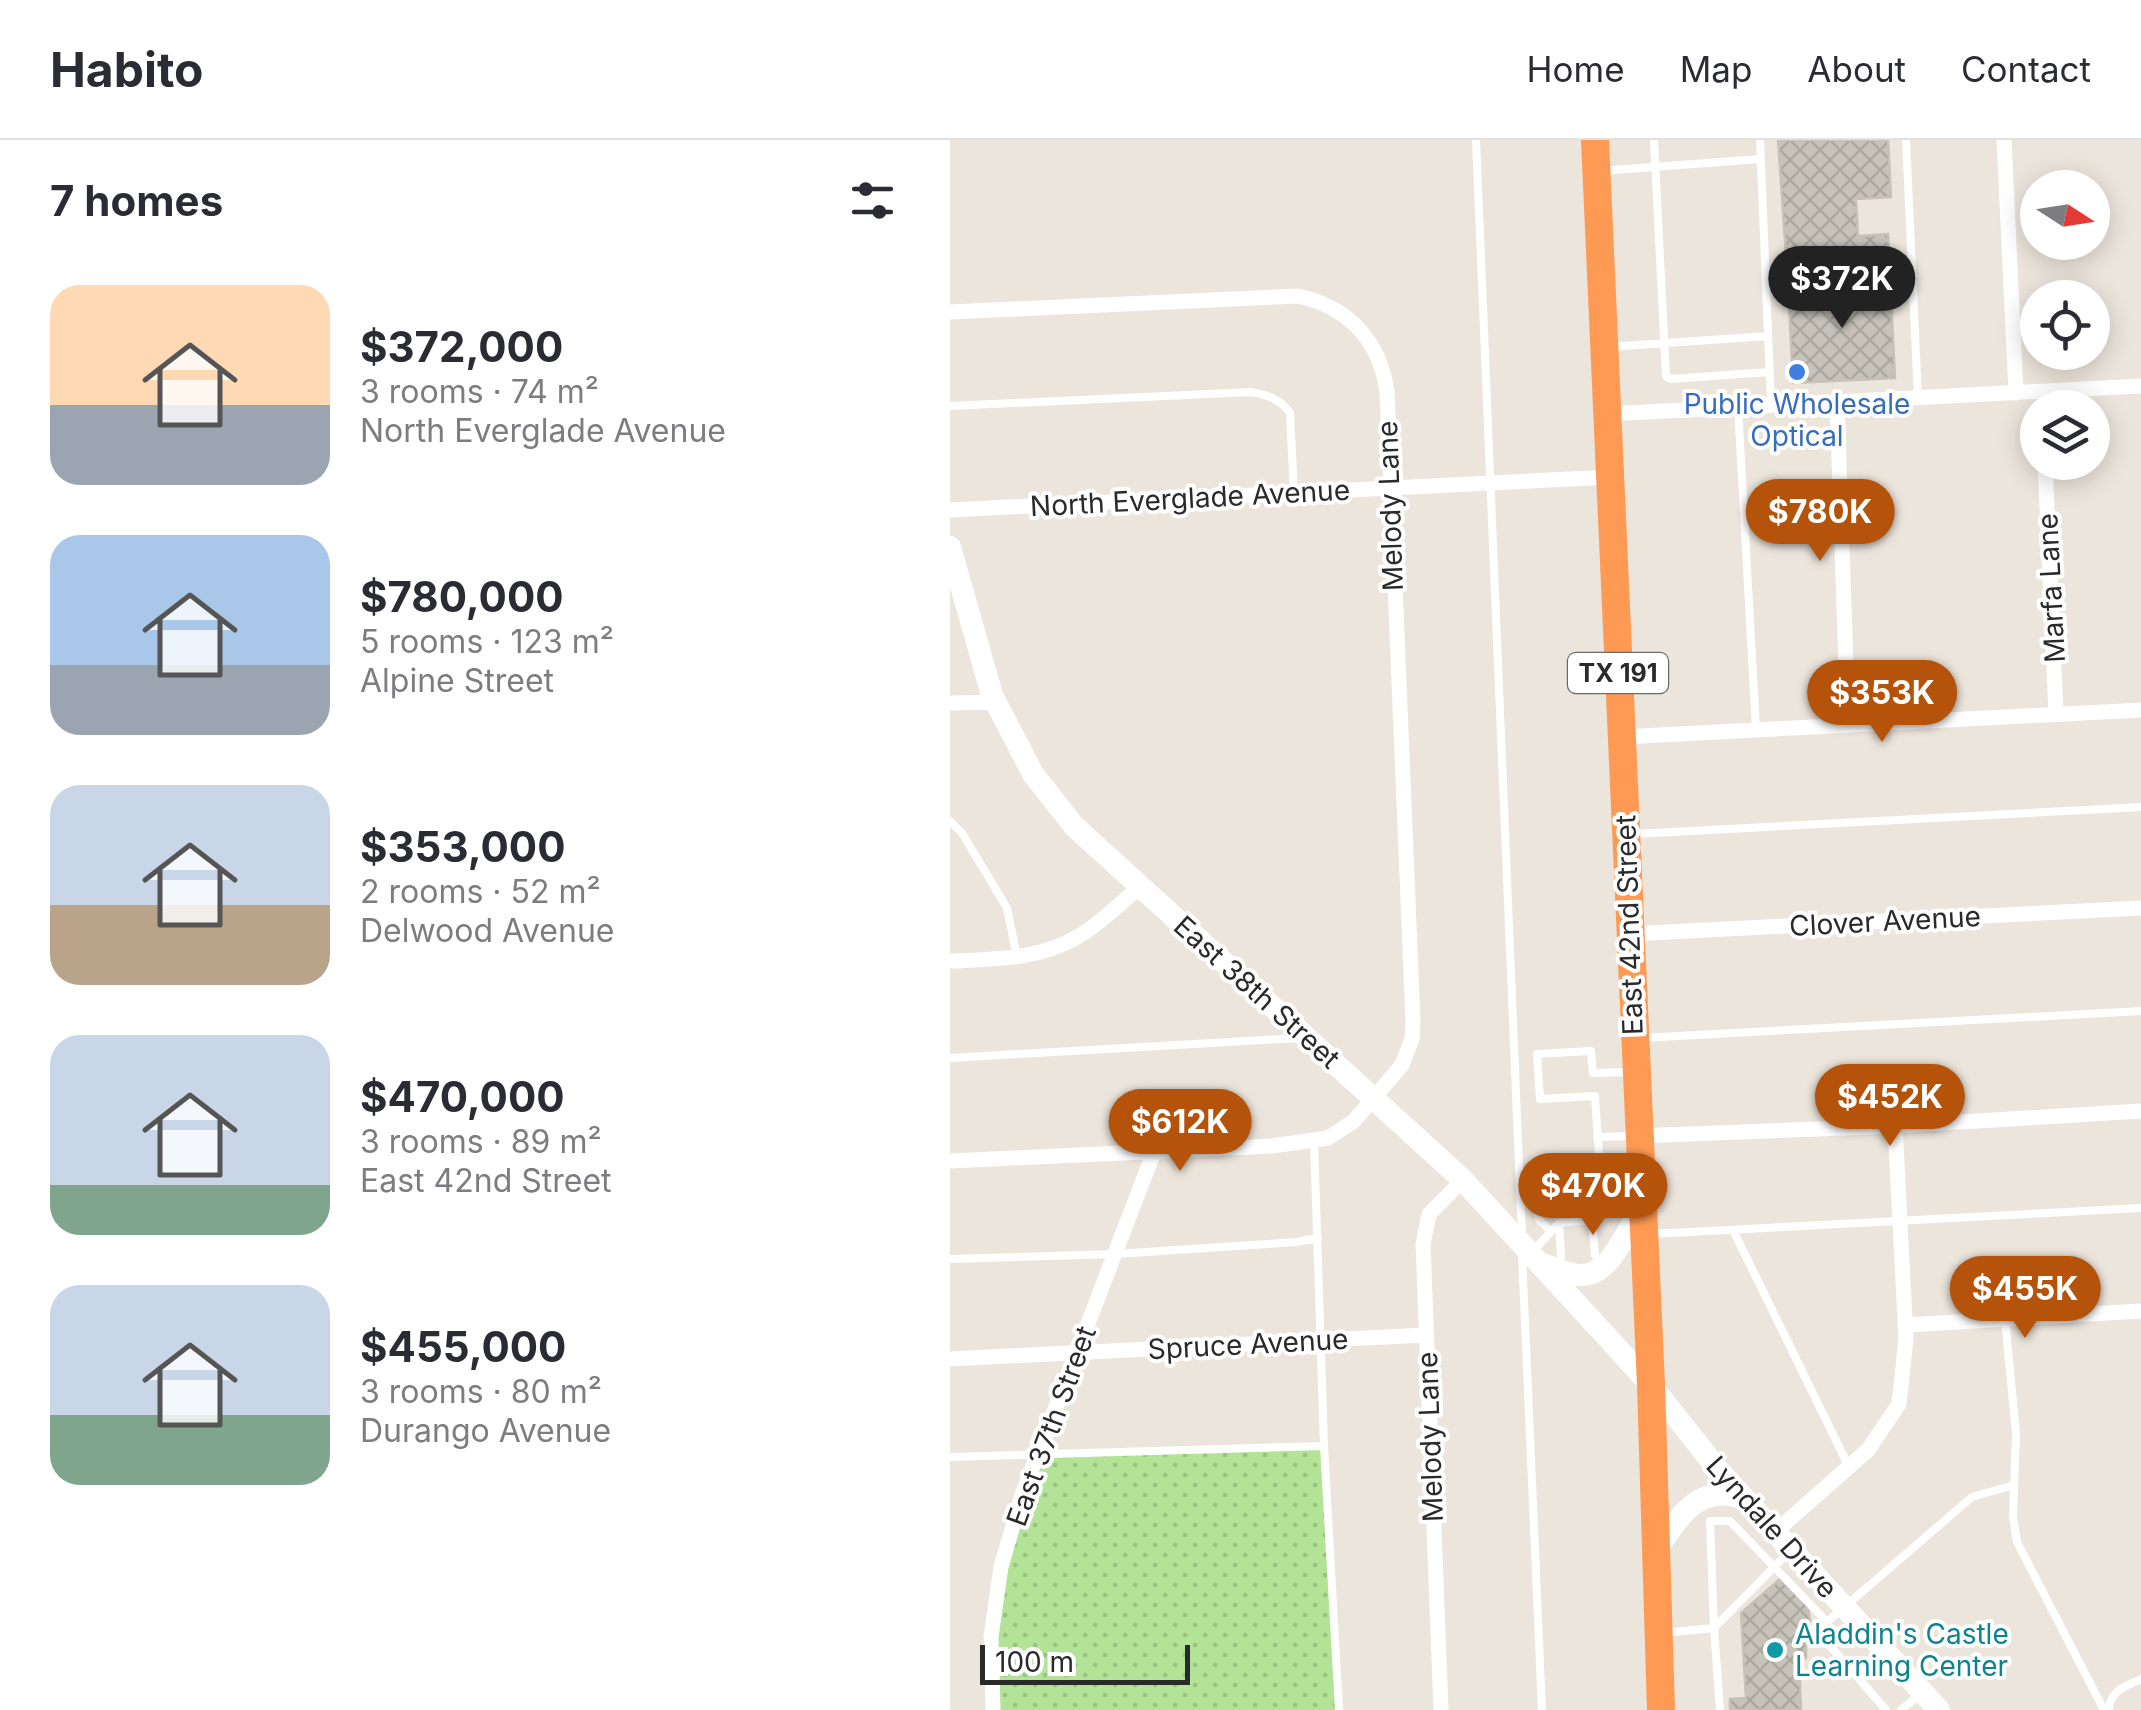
<!DOCTYPE html>
<html lang="en">
<head>
<meta charset="utf-8">
<style>
  :root { --surface:#fff; --page:#f7f7f7; --text:#2b2b33; --muted:#7c7c81; --line:#e1e1e2; --accent:#b45309 }
  body { margin:0; font-family:Inter,sans-serif; background:var(--page); color:var(--text); height:100vh; display:flex; flex-direction:column; font-size:38px; white-space:nowrap }
  * { box-sizing:border-box; margin:0 }
  p { font-size:32px; color:var(--muted) }
  .icon { flex:none; width:55px; height:55px; fill:none; stroke:currentColor; stroke-width:2; stroke-linecap:round; stroke-linejoin:round }
  .map { position:relative; flex:1; overflow:hidden }
  .side { display:flex; flex-direction:column; background:var(--surface); width:950px }
  .side>* { flex:none }
  .needle { width:65px; rotate:102deg }
  .controls { position:absolute; left:1070px; top:30px; display:grid; gap:20px }
  .controls a { display:grid; place-items:center; width:90px; height:90px; border-radius:50%; background:var(--surface); box-shadow:0 5px 25px #0003; font-size:50px }
  .scale { position:absolute; left:30px; bottom:25px; width:210px; box-sizing:border-box; padding-left:10px; border:5px solid #2a2a2a; border-top:0; font-size:28px; line-height:35px; white-space:nowrap; color:#2a2a2a; -webkit-text-stroke:8px #fff; paint-order:stroke }
  .price { position:absolute; translate:-50% -85px; padding:0 22px; border-radius:35px; background:var(--accent); color:#fff; font-size:32px; line-height:65px; filter:drop-shadow(0 2px 5px #0008) }
  .price::after { content:''; position:absolute; left:50%; top:60px; width:30px; height:22px; margin-left:-15px; background:inherit; clip-path:polygon(0 0,100% 0,50% 100%) }
  .price.selected { background:#222; color:#fff }
  ul { padding:0; list-style:none }
  li { display:flex; align-items:center; gap:30px; height:250px; padding:0 50px }
  li span { display:grid; place-items:center; flex:none; width:280px; height:200px; border-radius:30px; color:#555 }
  li>.icon { margin-inline-start:auto }
  span .icon { width:120px; height:120px; fill:#fffc; stroke-width:1 }
  li b { font-size:42px }
  h2 { display:flex; justify-content:space-between; align-items:center; height:120px; padding:0 50px; font-size:42px }
  header { display:flex; align-items:center; gap:60px; box-sizing:border-box; height:140px; padding:0 50px; background:var(--surface); border-bottom:2px solid var(--line) }
  header strong { font-size:48px }
  nav { display:flex; gap:55px; margin-inline-start:auto; font-size:35px }
  main { display:flex; flex:1; min-height:0 }
  .map>svg:first-child { display:block }
  .grass { fill:url(#grass-dots) }
  .building { fill:url(#building-cross-hatch); stroke:#c8c1b5; stroke-width:2.5 }
  .lines { fill:none; stroke-linecap:round; stroke-linejoin:round }
  .lane { stroke:#fff; stroke-width:8 }
  .street { stroke:#fff; stroke-width:15 }
  .secondary { stroke:#fff; stroke-width:22 }
  .highway { stroke:#ff9a54; stroke-width:28 }
  .shop-dot { fill:#3f7fe0; stroke:#fff; stroke-width:4 }
  .culture-dot { fill:#0f9aa8; stroke:#fff; stroke-width:4 }
  .labels { text-anchor:middle; stroke-width:8; stroke-linejoin:round; paint-order:stroke }
  .shield { fill:#fff; stroke:#6a6a6a; stroke-width:2.5 }
  .shield-label { font-size:25px; font-weight:bold; fill:#2a2a2a }
  .shop-label { font-size:28px; fill:#366cbe; stroke:#fff }
  .street-label { font-size:28px; fill:#2a2a2a; stroke:#fff }
  .culture-label { font-size:28px; fill:#0d838f; stroke:#fff; text-anchor:start }
</style>
</head>
<body>
<header>
<strong>Habito</strong>
<nav><a>Home</a><a>Map</a><a>About</a><a>Contact</a></nav>
</header>
<main>
<section class="side">
<h2>7 homes<svg class="icon" aria-label="filters" viewBox="0 0 24 24"><path d="M4 7h16M4 17h16"/><circle cx="9" cy="7" r="2"/><circle cx="15" cy="17" r="2"/></svg></h2>
<ul>
<li><span style="background:linear-gradient(#ffd9b3 60%,#9aa5b1 0)"><svg class="icon" aria-label="home" viewBox="0 0 24 24"><path d="M3 11l9-7 9 7M6 9v11h12V9"/></svg></span><div><b>$372,000</b><p>3 rooms · 74 m²</p><p>North Everglade Avenue</p></div></li>
<li><span style="background:linear-gradient(#a9c7e8 65%,#9aa5b1 0)"><svg class="icon" aria-label="home" viewBox="0 0 24 24"><path d="M3 11l9-7 9 7M6 9v11h12V9"/></svg></span><div><b>$780,000</b><p>5 rooms · 123 m²</p><p>Alpine Street</p></div></li>
<li><span style="background:linear-gradient(#c9d6e8 60%,#b9a48a 0)"><svg class="icon" aria-label="home" viewBox="0 0 24 24"><path d="M3 11l9-7 9 7M6 9v11h12V9"/></svg></span><div><b>$353,000</b><p>2 rooms · 52 m²</p><p>Delwood Avenue</p></div></li>
<li><span style="background:linear-gradient(#c9d6e8 75%,#7fa58c 0)"><svg class="icon" aria-label="home" viewBox="0 0 24 24"><path d="M3 11l9-7 9 7M6 9v11h12V9"/></svg></span><div><b>$470,000</b><p>3 rooms · 89 m²</p><p>East 42nd Street</p></div></li>
<li><span style="background:linear-gradient(#c9d6e8 65%,#7fa58c 0)"><svg class="icon" aria-label="home" viewBox="0 0 24 24"><path d="M3 11l9-7 9 7M6 9v11h12V9"/></svg></span><div><b>$455,000</b><p>3 rooms · 80 m²</p><p>Durango Avenue</p></div></li>
</ul>
</section>
<div class="map">
<svg width="1191" height="1570" viewBox="0 0 1191 1570">
  <defs>
    <pattern id="grass-dots" width="8" height="8" patternUnits="userSpaceOnUse" patternTransform="scale(2.5)"><rect width="8" height="8" fill="#b3e397"/><path d="M2 2h.1M6 6h.1" fill="none" stroke="#9ac382" stroke-width="1.8" stroke-linecap="round"/></pattern>
    <pattern id="building-cross-hatch" width="8" height="8" patternUnits="userSpaceOnUse" patternTransform="scale(2.5)"><rect width="8" height="8" fill="#c7c3ba"/><path d="M0 0l8 8M0 8l8-8" fill="none" stroke="#aba8a0"/></pattern>
  </defs>
  <rect width="100%" height="100%" fill="#ece5dc"/>
  <path class="grass" d="M377 1303 389 1570H43L51 1427 88 1313Z"/>
  <path class="building" d="M828 0H938L941 57 906 59 908 96 938 94 940 138 838 143Z
    M940 138 945 238 843 243 838 143Z
    M830 1439 858 1465 860 1481 848 1497 856 1503V1518H849L851 1570H780V1559L796 1558 791 1473Z"/>
  <g class="lines">
    <path class="lane" d="M526 0 572 1096
      M704 0 716 236 720 239 820 232
      M810 0 821 265
      M956 0 968 258
      M650 31 810 19
      M658 207 818 196
      M0 266 301 252C318 255 330 259 340 273L344 353
      M788 267 806 589
      M0 681 12 693 57 768 67 817
      M684 694 1191 667
      M691 898 1191 871
      M0 918 349 898
      M647 997 683 996
      M364 1001 374 1306 389 1570
      M569 1032 585 1041 586 1048
      M646 1063 687 1061
      M587 1065 589 1080 601 1091
      M609 1083 611 1117
      M783 1090 899 1327
      M701 1094 1191 1068
      M584 1110 609 1083 642 1080
      M572 1115 592 1570
      M645 1115 642 1080 651 1046 645 956 590 959 587 914 641 911 643 933 680 932
      M0 1119 165 1114 347 1102 368 1098
      M1055 1179 1066 1293 1063 1376 1067 1402 1154 1570
      M0 1317 374 1306
      M877 1482 868 1492 936 1570
      M764 1488 760 1381H780L877 1482 1022 1357 1064 1345
      M764 1488 838 1413
      M713 1493 764 1488 770 1570
      M951 1570 969 1555
      M1159 1570C1159 1551 1176 1546 1191 1539"/>
    <path class="street" d="M1054 0 1066 253
      M0 172 348 156C399 167 430 201 437 252L463 881 462 899 452 925 404 981 378 998 322 1006 0 1021
      M887 262 898 584
      M657 274 1191 246
      M1095 322 1106 573
      M0 370 660 337
      M0 563 46 562
      M671 597 1191 570
      M679 794 1191 768
      M0 821C45 819 89 820 129 796 151 783 170 763 190 747
      M687 996 945 986 1191 971
      M956 1185 1191 1171
      M0 1219 475 1195
      M825 1392 918 1310 949 1264 956 1199 945 986
      M43 1570 41 1497 51 1427 72 1355 204 1012
      M491 1570 473 1104 479 1074 513 1040"/>
    <path class="secondary" d="M0 407 42 555 83 634 124 686 513 1040 701 1245 769 1331 989 1570
      M591 1124C603 1127 616 1134 629 1135 661 1137 675 1091 692 1069
      M706 1410C729 1377 750 1341 794 1359"/>
    <path class="highway" d="M645 0 701 1245 711 1570"/>
  </g>
  <circle class="shop-dot" cx="847" cy="232" r="10"/>
  <circle class="culture-dot" cx="825" cy="1510" r="10"/>
  <g class="labels">
    <rect class="shield" x="618" y="513" width="100" height="40" rx="8"/>
    <g class="shield-label">
      <text x="668" y="542">TX 191</text>
    </g>
    <g class="shop-label">
      <text x="847" y="274">Public Wholesale<tspan x="847" dy="32">Optical</tspan></text>
    </g>
    <g class="street-label">
      <text transform="translate(240 358) rotate(-3)" y="10">North Everglade Avenue</text>
      <text transform="translate(440 366) rotate(-92)" y="10">Melody Lane</text>
      <text transform="translate(1101 448) rotate(-93)" y="10">Marfa Lane</text>
      <text transform="translate(935 781) rotate(-3)" y="10">Clover Avenue</text>
      <text transform="translate(679 785) rotate(-92)" y="10">East 42nd Street</text>
      <text transform="translate(307 852) rotate(42)" y="10">East 38th Street</text>
      <text transform="translate(298 1204) rotate(-3)" y="10">Spruce Avenue</text>
      <text transform="translate(101 1286) rotate(-70)" y="10">East 37th Street</text>
      <text transform="translate(480 1297) rotate(-92)" y="10">Melody Lane</text>
      <text transform="translate(822 1387) rotate(48)" y="10">Lyndale Drive</text>
    </g>
    <g class="culture-label">
      <text x="845" y="1504">Aladdin's Castle<tspan x="845" dy="32">Learning Center</tspan></text>
    </g>
  </g>
</svg>
<div class="controls">
<a><svg class="needle" viewBox="-14 -14 28 28"><path d="M0-13l5 13h-10z" fill="#e53935"/><path d="M0 13l5-13h-10z" fill="#7c7c81"/></svg></a>
<a><svg class="icon" aria-label="locate" viewBox="0 0 24 24"><circle cx="12" cy="12" r="6"/><path d="M12 2v4M12 18v4M2 12h4M18 12h4"/></svg></a>
<a><svg class="icon" aria-label="layers" viewBox="0 0 24 24"><path d="M12 4l9 5-9 5-9-5zM3 14l9 5 9-5"/></svg></a>
</div>
<div class="scale">100 m</div>
<b class="price selected" style="left:892px;top:191px">$372K</b>
<b class="price" style="left:870px;top:424px">$780K</b>
<b class="price" style="left:932px;top:605px">$353K</b>
<b class="price" style="left:940px;top:1009px">$452K</b>
<b class="price" style="left:230px;top:1034px">$612K</b>
<b class="price" style="left:643px;top:1098px">$470K</b>
<b class="price" style="left:1075px;top:1201px">$455K</b>
</div>
</main>
</body>
</html>
